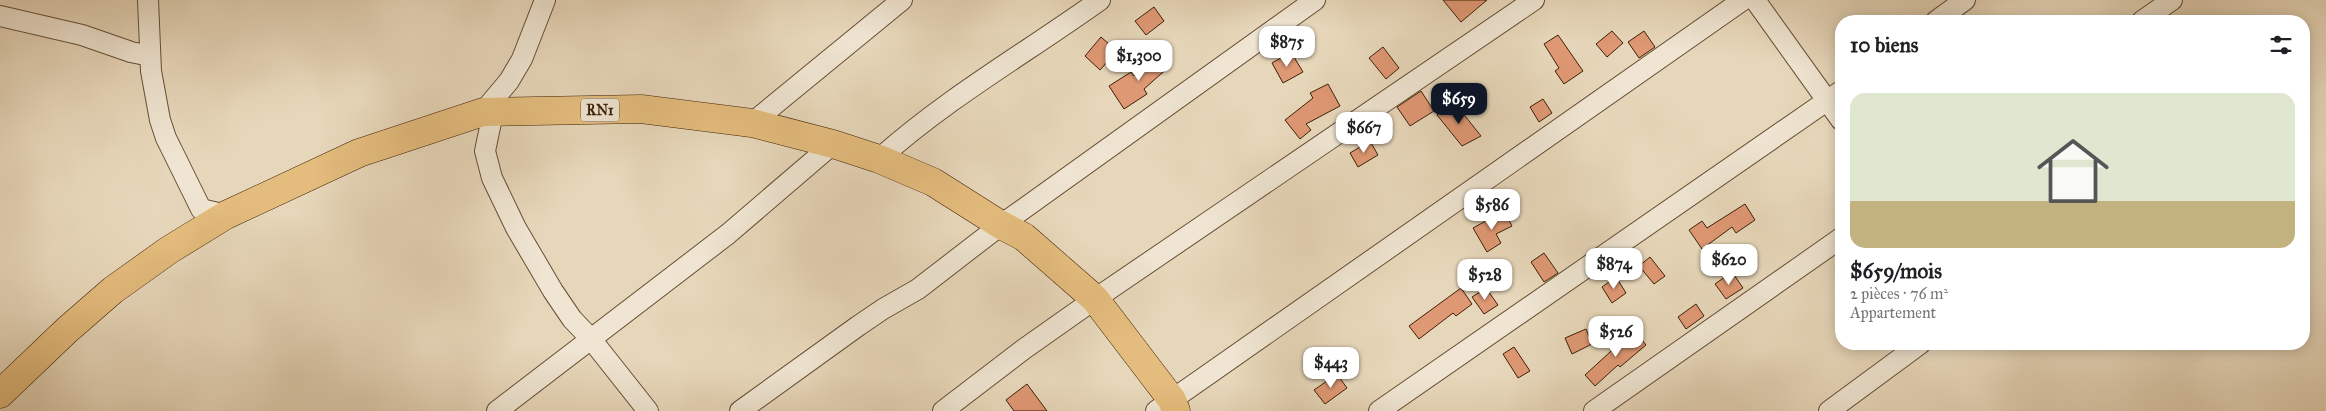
<!DOCTYPE html>
<html lang="fr">
<head>
<meta charset="utf-8">
<style>
  :root { --surface:#fff; --page:#f6f6f6; --text:#202124; --muted:#757577; --accent:#111827 }
  body { margin:0; font-family:"IM FELL Great Primer",serif; background:var(--page); color:var(--text); height:100vh; display:flex; flex-direction:column; font-size:19px; white-space:nowrap }
  * { box-sizing:border-box; margin:0 }
  p { font-size:16px; color:var(--muted) }
  .icon { flex:none; width:28px; height:28px; fill:none; stroke:currentColor; stroke-width:2; stroke-linecap:round; stroke-linejoin:round }
  .map { position:relative; flex:1; overflow:hidden }
  .details { position:absolute; left:1835px; top:15px; width:475px; height:335px; display:flex; flex-direction:column; background:var(--surface); border-radius:20px; box-shadow:0 2px 12px #0003 }
  .details>* { flex:none }
  .price { position:absolute; translate:-50% -42px; padding:0 11px; border-radius:10px; background:#fff; color:#222; font-size:16px; line-height:32px; filter:drop-shadow(0 1px 2px #0008) }
  .price::after { content:''; position:absolute; left:50%; top:30px; width:15px; height:11px; margin-left:-8px; background:inherit; clip-path:polygon(0 0,100% 0,50% 100%) }
  .price.on { background:var(--accent); color:#fff }
  ul { padding:0; list-style:none }
  li { display:grid; align-content:center; gap:10px; height:265px; padding:0 15px }
  li span { display:grid; place-items:center; height:155px; border-radius:15px; color:#555 }
  li>.icon { margin-inline-start:auto }
  span .icon { width:90px; height:90px; fill:#fffc; stroke-width:1 }
  li b { font-size:21px }
  h2 { display:flex; justify-content:space-between; align-items:center; height:60px; padding:0 15px; font-size:21px }
  .map>svg:first-child { display:block }
  .building { fill:#df9874; stroke:#3c2007 }
  .lines { fill:none; stroke-linecap:round; stroke-linejoin:round }
  .street-casing { stroke:#674e34; stroke-width:22 }
  .highway-casing { stroke:#3c2007; stroke-width:29 }
  .street { stroke:#efe5d2; stroke-width:20 }
  .highway { stroke:#e4bc7d; stroke-width:28 }
  .labels { text-anchor:middle; stroke-width:4; stroke-linejoin:round; paint-order:stroke }
  .shield { fill:#efe5d2; stroke:#725b44; stroke-width:1 }
  .shield-label { font-size:14px; font-weight:bold; fill:#3c2007 }
</style>
</head>
<body>
<div class="map">
<svg width="2326" height="411" viewBox="0 0 2326 411">
  <rect width="100%" height="100%" fill="#e7d7ba"/>
  <filter id="stains"><feTurbulence type="fractalNoise" baseFrequency=".004" numOctaves="4"/><feColorMatrix values="0 0 0 0 .2 0 0 0 0 .09 0 0 0 0 .02 0 0 0 .5 -.17"/></filter>
  <radialGradient id="worn" r=".72"><stop offset=".6" stop-color="#630" stop-opacity="0"/><stop offset="1" stop-color="#630" stop-opacity=".3"/></radialGradient>
  <path class="building" d="M1443 0H1487L1461 22Z
    M1154 7 1164 21 1146 35 1135 21Z
    M1612 31 1623 43 1607 57 1596 44Z
    M1644 31 1655 47 1639 58 1628 42Z
    M1558 35 1583 71 1564 84 1555 71 1559 68 1544 44Z
    M1101 37 1117 51 1100 70 1085 56Z
    M1383 47 1399 68 1386 79 1369 58Z
    M1291 52 1303 72 1283 83 1272 63Z
    M1160 53 1171 65 1144 89 1147 94 1124 109 1109 86 1131 72 1134 76Z
    M1328 84 1340 106 1306 124 1311 130 1300 139 1285 120 1313 98 1310 93Z
    M1421 91 1434 111 1410 126 1397 107Z
    M1543 99 1552 113 1539 122 1530 107Z
    M1454 102 1481 136 1462 146 1437 115Z
    M1370 141 1378 155 1358 167 1350 153Z
    M1745 204 1755 220 1736 233 1732 227 1702 249 1689 230 1702 221 1707 228Z
    M1504 211 1512 226 1496 234 1501 243 1487 252 1473 228Z
    M1544 253 1558 273 1544 282 1531 262Z
    M1650 257 1665 276 1654 284 1639 266Z
    M1732 272 1743 288 1726 299 1715 284Z
    M1616 277 1626 293 1612 303 1602 287Z
    M1461 288 1472 304 1456 316 1453 313 1419 339 1409 326Z
    M1486 288 1498 305 1484 314 1472 297Z
    M1696 304 1704 316 1686 329 1678 317Z
    M1586 329 1592 344 1572 354 1565 338Z
    M1634 330 1646 345 1620 367 1618 365 1595 386 1585 375Z
    M1514 347 1530 371 1518 378 1503 354Z
    M1337 374 1347 388 1325 404 1314 390Z
    M1027 384 1047 411H1014L1006 400Z"/>
  <g class="lines">
    <g class="street-casing">
      <path id="street" d="M148 0 151 71 160 120 166 138 201 209 226 215
        M1755 0 1841 120
        M0 16 82 35 131 52 150 56
        M1936 21 1965 0
        M2142 21 2172 0
        M483 112 509 81 522 59 545 0
        M493 113 485 151 492 178 516 228 553 291 572 319 591 339 648 411
        M752 123 902 0
        M879 159C947 98 1026 53 1100 0
        M497 411 728 234 833 144
        M740 411 858 326 883 309 918 289 1001 225 1315 0
        M943 411 1024 349 1095 299 1534 0
        M1156 411 1743 0
        M1379 411 1841 91
        M1594 411 1841 238
        M1829 411 1920 344"/>
    </g>
    <g class="highway-casing">
      <path id="highway" d="M0 394 67 330 113 290 169 250 226 215 359 153 483 112 641 109 752 123 833 144 879 159 933 182 1001 225 1024 237 1095 299 1172 400 1176 411"/>
    </g>
    <use href="#street" class="street"/>
    <use href="#highway" class="highway"/>
  </g>
  <g class="labels">
    <rect class="shield" x="581" y="98.5" width="38" height="23" rx="4"/>
    <g class="shield-label">
      <text x="600" y="115">RN1</text>
    </g>
  </g>
  <rect width="100%" height="100%" filter="url(#stains)"/>
  <rect width="100%" height="100%" fill="url(#worn)"/>
</svg>
<b class="price" style="left:1287px;top:68px">$875</b>
<b class="price" style="left:1139px;top:82px">$1,300</b>
<b class="price on" style="left:1459px;top:125px">$659</b>
<b class="price" style="left:1364px;top:154px">$667</b>
<b class="price" style="left:1492px;top:231px">$586</b>
<b class="price" style="left:1729px;top:286px">$620</b>
<b class="price" style="left:1614px;top:290px">$874</b>
<b class="price" style="left:1485px;top:301px">$528</b>
<b class="price" style="left:1616px;top:358px">$526</b>
<b class="price" style="left:1331px;top:389px">$443</b>
<section class="details">
<h2>10 biens<svg class="icon" aria-label="filters" viewBox="0 0 24 24"><path d="M4 7h16M4 17h16"/><circle cx="9" cy="7" r="2"/><circle cx="15" cy="17" r="2"/></svg></h2>
<ul>
<li><span style="background:linear-gradient(#dfe7d0 70%,#c2b280 0)"><svg class="icon" aria-label="home" viewBox="0 0 24 24"><path d="M3 11l9-7 9 7M6 9v11h12V9"/></svg></span><div><b>$659/mois</b><p>2 pièces · 76 m²</p><p>Appartement</p></div></li>
</ul>
</section>
</div>
</body>
</html>
